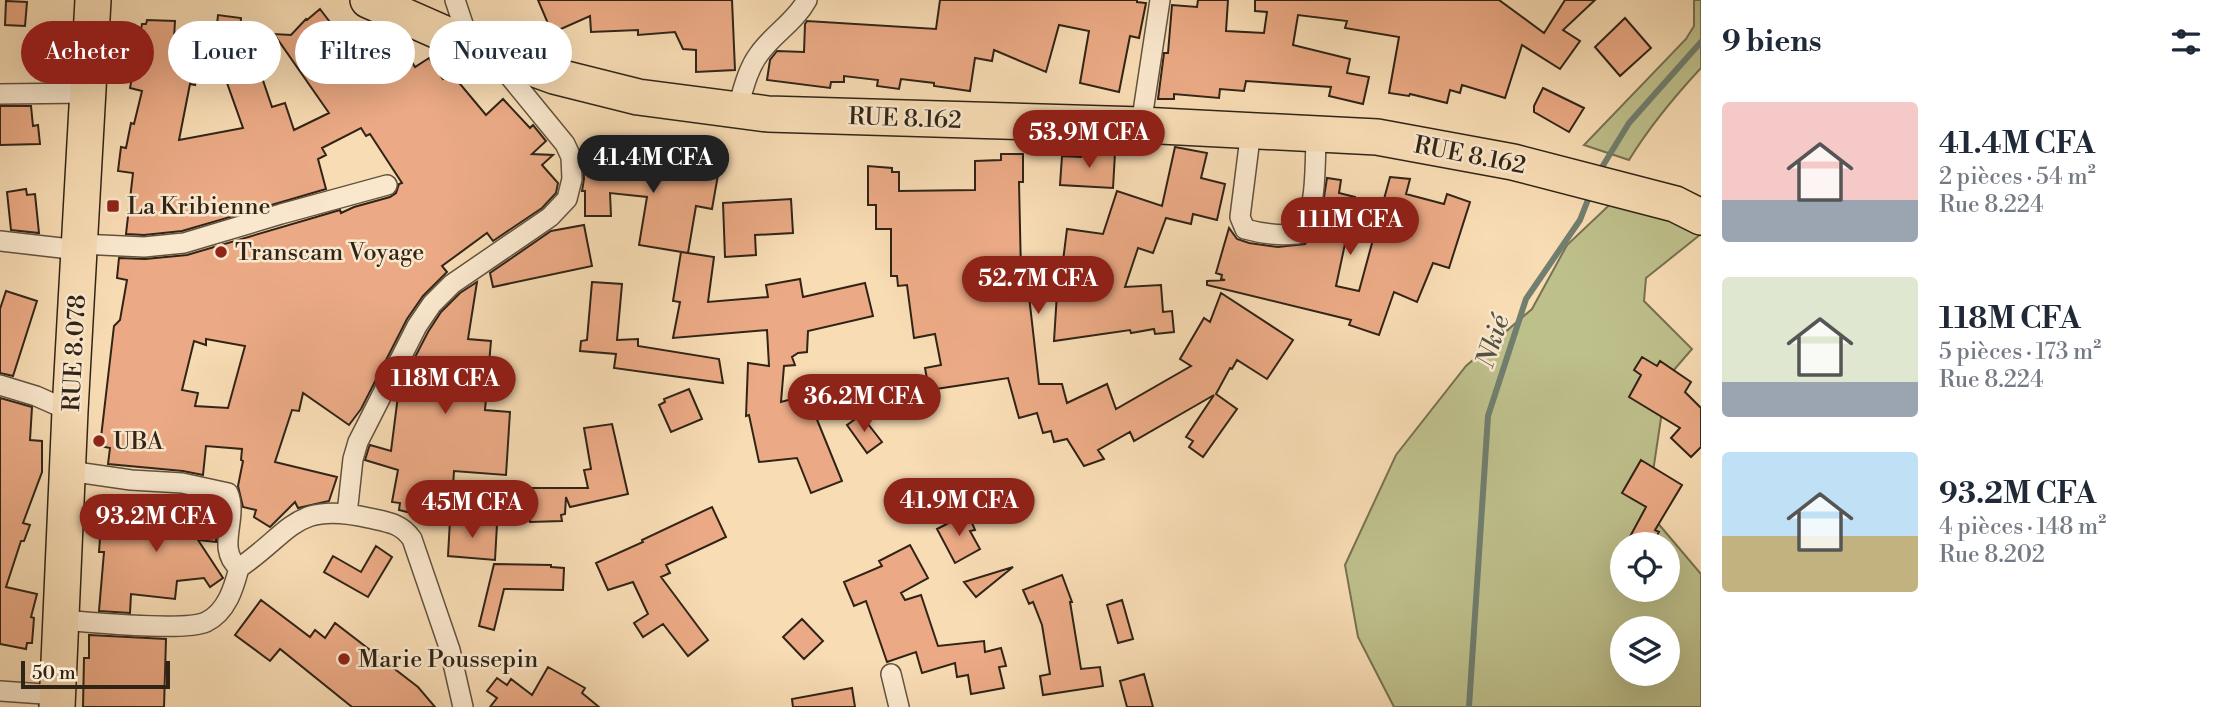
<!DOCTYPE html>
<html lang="fr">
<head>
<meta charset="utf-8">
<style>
  :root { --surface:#fff; --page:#f6f6f7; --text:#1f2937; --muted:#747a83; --accent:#8f2418 }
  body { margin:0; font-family:"Libre Bodoni",serif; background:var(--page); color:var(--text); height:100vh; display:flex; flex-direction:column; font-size:26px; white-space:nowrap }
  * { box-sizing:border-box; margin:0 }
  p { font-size:23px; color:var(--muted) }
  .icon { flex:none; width:38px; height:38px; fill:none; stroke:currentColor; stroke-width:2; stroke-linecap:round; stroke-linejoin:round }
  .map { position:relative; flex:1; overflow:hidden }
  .sheet { display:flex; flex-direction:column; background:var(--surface); width:525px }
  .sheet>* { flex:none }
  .top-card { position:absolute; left:21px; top:21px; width:665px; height:63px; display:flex; gap:14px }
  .controls { position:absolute; left:1610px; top:532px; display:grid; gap:14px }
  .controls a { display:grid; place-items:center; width:70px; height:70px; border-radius:50%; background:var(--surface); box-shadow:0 7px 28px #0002; font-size:35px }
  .scale { position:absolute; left:21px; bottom:18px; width:149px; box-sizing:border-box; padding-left:7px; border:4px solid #302417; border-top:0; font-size:19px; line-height:24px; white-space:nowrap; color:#302417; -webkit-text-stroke:5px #fae8ce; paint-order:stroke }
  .price { position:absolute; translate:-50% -60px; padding:0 16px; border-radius:24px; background:var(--accent); color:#fff; font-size:23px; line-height:46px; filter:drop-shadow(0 2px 4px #0008) }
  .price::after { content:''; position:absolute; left:50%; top:42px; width:21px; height:16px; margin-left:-10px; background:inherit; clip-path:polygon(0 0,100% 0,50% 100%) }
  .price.on { background:#222; color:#fff }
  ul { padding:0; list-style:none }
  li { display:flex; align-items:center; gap:21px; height:175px; padding:0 21px }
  li span { display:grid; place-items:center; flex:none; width:196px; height:140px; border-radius:7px; color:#555 }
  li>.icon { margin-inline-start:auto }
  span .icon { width:84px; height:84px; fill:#fffc; stroke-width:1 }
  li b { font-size:30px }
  h2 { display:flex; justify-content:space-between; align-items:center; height:84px; padding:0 21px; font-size:30px }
  .chip { padding:0 24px; border-radius:32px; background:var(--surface); box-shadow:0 7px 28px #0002; font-size:24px; line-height:63px }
  .chip.on { background:var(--accent); color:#fff }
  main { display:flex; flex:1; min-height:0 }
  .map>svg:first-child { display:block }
  .green { fill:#bec08c; stroke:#777252; stroke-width:2; fill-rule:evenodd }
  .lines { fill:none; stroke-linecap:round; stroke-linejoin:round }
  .stream { stroke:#717f6f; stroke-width:6 }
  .building { fill:#ebaa85; stroke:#302417; stroke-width:2; fill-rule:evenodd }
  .street-casing { stroke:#62523e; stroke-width:22 }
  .highway-casing { stroke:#302417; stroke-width:38 }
  .street { stroke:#fae8ce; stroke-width:19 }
  .highway { stroke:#f8dcb4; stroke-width:35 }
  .poi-dot { fill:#8f2418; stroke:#fae8ce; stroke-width:2.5 }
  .labels { text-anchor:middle; stroke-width:5; stroke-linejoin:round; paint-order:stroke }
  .street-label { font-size:24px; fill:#302417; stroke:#fae8ce }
  .poi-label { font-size:24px; fill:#302417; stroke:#fae8ce; text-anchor:start }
  .water-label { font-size:26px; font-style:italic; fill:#515243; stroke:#fae8ce }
</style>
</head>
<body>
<main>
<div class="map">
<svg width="1701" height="707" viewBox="0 0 1701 707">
  <rect width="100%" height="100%" fill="#f8dcb4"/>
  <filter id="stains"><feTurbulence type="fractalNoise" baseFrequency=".00286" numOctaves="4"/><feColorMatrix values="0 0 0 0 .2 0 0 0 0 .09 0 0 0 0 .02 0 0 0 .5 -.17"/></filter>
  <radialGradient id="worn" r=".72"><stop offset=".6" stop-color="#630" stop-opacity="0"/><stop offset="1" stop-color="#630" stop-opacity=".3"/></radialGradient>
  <path class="green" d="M1694 0H1701V68C1674 97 1650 126 1629 160L1584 145 1686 39 1694 26Z
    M1621 194 1701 234 1646 278 1644 301 1692 349 1667 378 1651 485 1656 521 1701 574V707H1394L1358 637 1345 565 1396 455 1466 366 1532 309 1567 245ZM1622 544H1668V590H1622ZM1622 628H1668V674H1622Z"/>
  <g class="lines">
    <path class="stream" d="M1599 172 1629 123 1701 42
      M1469 707 1488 416 1526 299 1580 220 1591 192"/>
  </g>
  <path class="building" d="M538 0H732L735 70 696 72V50L683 49 675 32 638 35V30L591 32 590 16 552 33Z
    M940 0H1137V2L1146 3 1139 38 1130 36 1119 92 1080 83 1089 31 1059 25 1046 72 994 50 992 61 975 58 970 91 934 86V83L901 79 899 89 877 86 878 80 844 76V82H831L830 88 767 80 770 60 777 51 804 52 805 24 807 21 936 29Z
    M1198 0H1228L1226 31 1264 33 1267 12 1255 11V0H1499L1544 33 1565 0H1595L1563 30 1580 41 1560 69 1522 45 1505 98 1462 85 1460 93 1450 90 1447 103 1410 94 1409 96 1389 93 1399 37 1345 28 1347 21 1298 15 1293 45 1350 59 1347 73 1369 77 1363 104 1329 96 1331 87 1246 81 1244 91 1220 89 1219 98 1174 94V99H1158L1164 53H1168L1172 5 1197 7Z
    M6 1 27 2 25 26 5 25Z
    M320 9 339 34 349 27 381 73 399 61 402 64 410 59 415 67 429 58 443 79 451 73 486 115 503 99 530 128 533 125 546 141 532 154 553 155 542 165 558 183 556 193 542 208 493 241 487 233 442 266 447 272 423 296 407 319 361 409 349 425 303 393 299 411 292 410 275 462 337 477 329 501 298 508 295 502 270 527 254 517 256 510 243 507 238 486 243 461 241 460 242 449 206 446 203 475 183 471 108 464 110 448 100 446 114 326 120 320 127 280 117 278 119 258 145 259 187 255 340 210 341 213 354 207 390 197 396 193 399 184 402 183 370 134 366 136 361 128 322 148 326 155 318 159 326 189 182 231 144 235 126 234 133 173 118 171 121 147 126 148 131 123 134 124 142 91 130 88 142 24H146L147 20 175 21 173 56 213 63 218 15 241 18 240 32 262 33 268 51H253L272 107 285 103 294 130 329 113 274 34 291 35 306 19 307 20ZM196 81 227 83 243 128 179 140 190 84 195 85ZM206 339 245 346 228 408 195 406 198 393 182 390 194 341 206 345Z
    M1625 18 1651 48 1620 76 1595 47Z
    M1543 88 1584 108 1569 132 1534 112V106Z
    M0 106H31L33 126 38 125 40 144 0 145Z
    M1175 147 1207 153 1201 178 1225 184 1217 220 1193 214 1191 224 1166 218 1153 253 1138 248 1125 287 1161 285 1163 312 1172 311 1174 332 1155 334 1154 329 1131 333 1130 330 1054 341 1059 261H1063L1067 229 1103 234 1117 191 1162 206Z
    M1082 151 1115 153 1113 188 1060 185 1062 156 1081 157Z
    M1001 154H1023V182H1019L1021 273 1024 296H1029L1039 384H1062L1067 403 1107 384 1116 409 1191 366 1180 359 1204 318 1210 322 1221 293 1293 340 1267 379 1237 360 1232 369 1230 368 1216 394 1237 409 1203 457 1189 447 1193 441 1186 437 1214 395 1134 441 1130 432 1098 450 1104 459 1084 466 1067 439 1054 442 1051 431 1043 433 1037 413 1019 418 1008 378 929 390 925 368 941 365 935 334 914 338 907 285 898 286 897 276H891V229H876V205H868V166L892 168V172H899V191L975 190V161L1001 160Z
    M583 157 652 162 653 157 719 169 712 209 696 206 688 253 639 245 647 197 610 193 611 216H585V191H582L584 179Z
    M1390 177 1410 179 1406 194 1444 204 1447 194 1470 202 1449 268 1433 263 1417 302 1394 292 1379 335 1349 325 1351 320 1207 285V281L1225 280 1221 279 1222 275 1216 273 1229 228 1237 239 1249 243 1278 247 1305 244 1315 230 1321 216 1327 178 1341 180 1339 193 1355 197 1336 286 1359 291Z
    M26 189 27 195 35 194 39 233 11 230 7 192Z
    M791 199 793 233 755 235 756 255 725 257 723 203Z
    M584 225 592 266 493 287 490 273 551 231Z
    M681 252 714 257 708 302 768 297 766 285 800 279 803 297 865 283 873 316 808 331 807 352 798 353 792 357 795 365 784 366 781 402 807 395 842 481 811 493 797 458 759 462 749 415 746 416 748 363 769 366 767 330 673 338 680 302 673 301Z
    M477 282 468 339 491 341 485 410 510 412 506 475 454 471 451 517 415 511V514L399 510 400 503 392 502 398 470 365 460 369 447 370 445 391 451 399 388 428 332 441 312 460 293Z
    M592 282 622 284 617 340 638 339V346L719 359 723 383 614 368 616 354 580 351 581 341 587 340Z
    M6 291 37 301 13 376 0 373V309Z
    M1642 357 1657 366 1660 361 1691 382 1685 392 1701 408V447L1691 457 1671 438 1680 428 1629 397 1641 375 1634 370Z
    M689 389 702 419 671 432 659 405 665 402 664 399Z
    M0 398 32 407 30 440 42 441V472L23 523 30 525 24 541H21L6 587 37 594 31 617 34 618 32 643H27L26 649 0 644Z
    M861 415 882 442 867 453 847 425Z
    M612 424 628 494 570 507 566 497 565 514 561 515 562 521 530 522V519L508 520 505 491 528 488H588L584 470 591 469 584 428Z
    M1641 460 1682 485 1655 530 1659 532 1652 544H1626L1646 507 1622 493Z
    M198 499 218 503 216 542 198 540 223 578 210 587 204 578 177 581 175 599 131 594 130 613 99 611 104 552H99L102 513 168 520 169 505 182 506Z
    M712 507 726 537 666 565 670 573 661 577 708 640 688 656 663 624 643 637 634 623 648 614 633 582 608 590 596 563 643 542 642 540Z
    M968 513 975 530 970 531 980 549 955 563 937 529Z
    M450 520 497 524 495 560 448 556Z
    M910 545 928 578 901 593 905 600 921 595 938 646 984 641 985 652 1001 648 1006 666 999 667 1004 688 971 694 968 675 957 677 955 663 922 673 916 652 887 662 866 601 854 606 844 582 882 566 879 561Z
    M376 546 392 557 368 597 324 572 333 556 361 572Z
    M494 564 551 565V567L564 568 563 590 504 589 494 630 479 626Z
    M1013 567 976 597 964 582Z
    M1062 575 1072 602H1070L1081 669 1100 667 1103 686 1043 695 1040 676 1050 674 1042 625 1033 602 1029 604 1023 590Z
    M261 600 310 637 315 630 325 638 335 623 418 687 435 707H352L280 649 270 661 235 635Z
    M1122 600 1133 639 1118 643 1107 605Z
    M802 619 823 641 804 659 783 637Z
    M89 635 166 639 164 707H83L84 658H89Z
    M548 667 585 688 582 693 599 707H490L497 698 487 691 497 678 507 685 511 679 532 695Z
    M1144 674 1153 707H1127L1120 681Z
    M852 688 855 707H793L792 699Z"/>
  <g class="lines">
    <g class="street-casing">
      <path id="street" d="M455 0 470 45
        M0 94 87 93
        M737 110C743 91 747 70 759 54 773 34 795 22 807 0
        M1141 125 1160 0
        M1251 130 1240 217 1245 229C1263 234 1280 236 1298 234 1320 207 1313 165 1317 132
        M0 241 79 250
        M80 244 144 247 184 243 281 214 387 185
        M0 385 36 396 70 411
        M69 471 131 480 182 483 228 493C239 517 215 549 239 568
        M347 514 353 459 358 442 417 326 432 304 452 284 550 217 567 199 572 179 571 157 565 144 497 61
        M61 620C89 622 184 632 206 622 227 612 234 587 239 568 293 531 294 501 369 518 387 522 401 523 412 539L450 650 463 707
        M891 674 899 707
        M0 691 58 695"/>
    </g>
    <g class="highway-casing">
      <path id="highway" d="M368 0 470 45 554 76 638 97 768 114 1141 125 1377 137 1513 162 1675 204 1701 217
        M57 707 70 411 93 0"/>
    </g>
    <use href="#street" class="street"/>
    <use href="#highway" class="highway"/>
  </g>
  <g class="poi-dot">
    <rect x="106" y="199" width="14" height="14" rx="3.5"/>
    <circle cx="221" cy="252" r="7"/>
    <circle cx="99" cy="441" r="7"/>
    <circle cx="344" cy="659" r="7"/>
  </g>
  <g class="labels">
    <g class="street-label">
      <text transform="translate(905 118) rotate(2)" y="8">RUE 8.162</text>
      <text transform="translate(1470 155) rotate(11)" y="8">RUE 8.162</text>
      <text transform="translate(74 353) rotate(-87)" y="8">RUE 8.078</text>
    </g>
    <g class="poi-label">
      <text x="127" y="214">La Kribienne</text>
      <text x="235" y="260">Transcam Voyage</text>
      <text x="113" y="449">UBA</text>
      <text x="358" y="667">Marie Poussepin</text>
    </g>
    <g class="water-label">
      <text transform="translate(1492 341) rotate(-72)" y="9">Nkié</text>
    </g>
  </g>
  <rect width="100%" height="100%" filter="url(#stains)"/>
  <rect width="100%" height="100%" fill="url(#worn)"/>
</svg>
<div class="controls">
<a><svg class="icon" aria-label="locate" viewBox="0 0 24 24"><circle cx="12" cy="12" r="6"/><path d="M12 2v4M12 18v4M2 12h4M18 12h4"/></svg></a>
<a><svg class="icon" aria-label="layers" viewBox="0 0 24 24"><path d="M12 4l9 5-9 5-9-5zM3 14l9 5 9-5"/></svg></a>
</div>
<div class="scale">50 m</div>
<b class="price" style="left:1089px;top:170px">53.9M CFA</b>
<b class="price on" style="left:653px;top:195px">41.4M CFA</b>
<b class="price" style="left:1350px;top:257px">111M CFA</b>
<b class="price" style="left:1038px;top:316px">52.7M CFA</b>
<b class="price" style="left:445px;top:416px">118M CFA</b>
<b class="price" style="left:864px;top:434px">36.2M CFA</b>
<b class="price" style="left:959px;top:538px">41.9M CFA</b>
<b class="price" style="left:472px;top:540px">45M CFA</b>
<b class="price" style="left:156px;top:554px">93.2M CFA</b>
<div class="top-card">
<a class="chip on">Acheter</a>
<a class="chip">Louer</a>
<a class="chip">Filtres</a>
<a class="chip">Nouveau</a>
</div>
</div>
<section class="sheet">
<h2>9 biens<svg class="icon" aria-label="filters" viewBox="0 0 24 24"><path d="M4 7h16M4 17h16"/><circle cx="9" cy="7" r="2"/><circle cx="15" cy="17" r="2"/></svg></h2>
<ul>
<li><span style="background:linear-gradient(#f6c9c9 70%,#9aa5b1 0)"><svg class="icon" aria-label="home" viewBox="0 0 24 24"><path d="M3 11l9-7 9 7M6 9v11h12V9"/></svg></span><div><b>41.4M CFA</b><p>2 pièces · 54 m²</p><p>Rue 8.224</p></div></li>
<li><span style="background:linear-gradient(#dfe7d0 75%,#9aa5b1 0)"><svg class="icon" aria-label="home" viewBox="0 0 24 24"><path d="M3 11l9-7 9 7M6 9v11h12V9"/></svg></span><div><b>118M CFA</b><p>5 pièces · 173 m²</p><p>Rue 8.224</p></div></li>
<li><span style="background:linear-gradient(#bfe0f5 60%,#c2b280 0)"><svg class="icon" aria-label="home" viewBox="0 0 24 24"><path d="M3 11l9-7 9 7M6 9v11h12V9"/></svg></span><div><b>93.2M CFA</b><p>4 pièces · 148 m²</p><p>Rue 8.202</p></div></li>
</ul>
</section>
</main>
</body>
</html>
